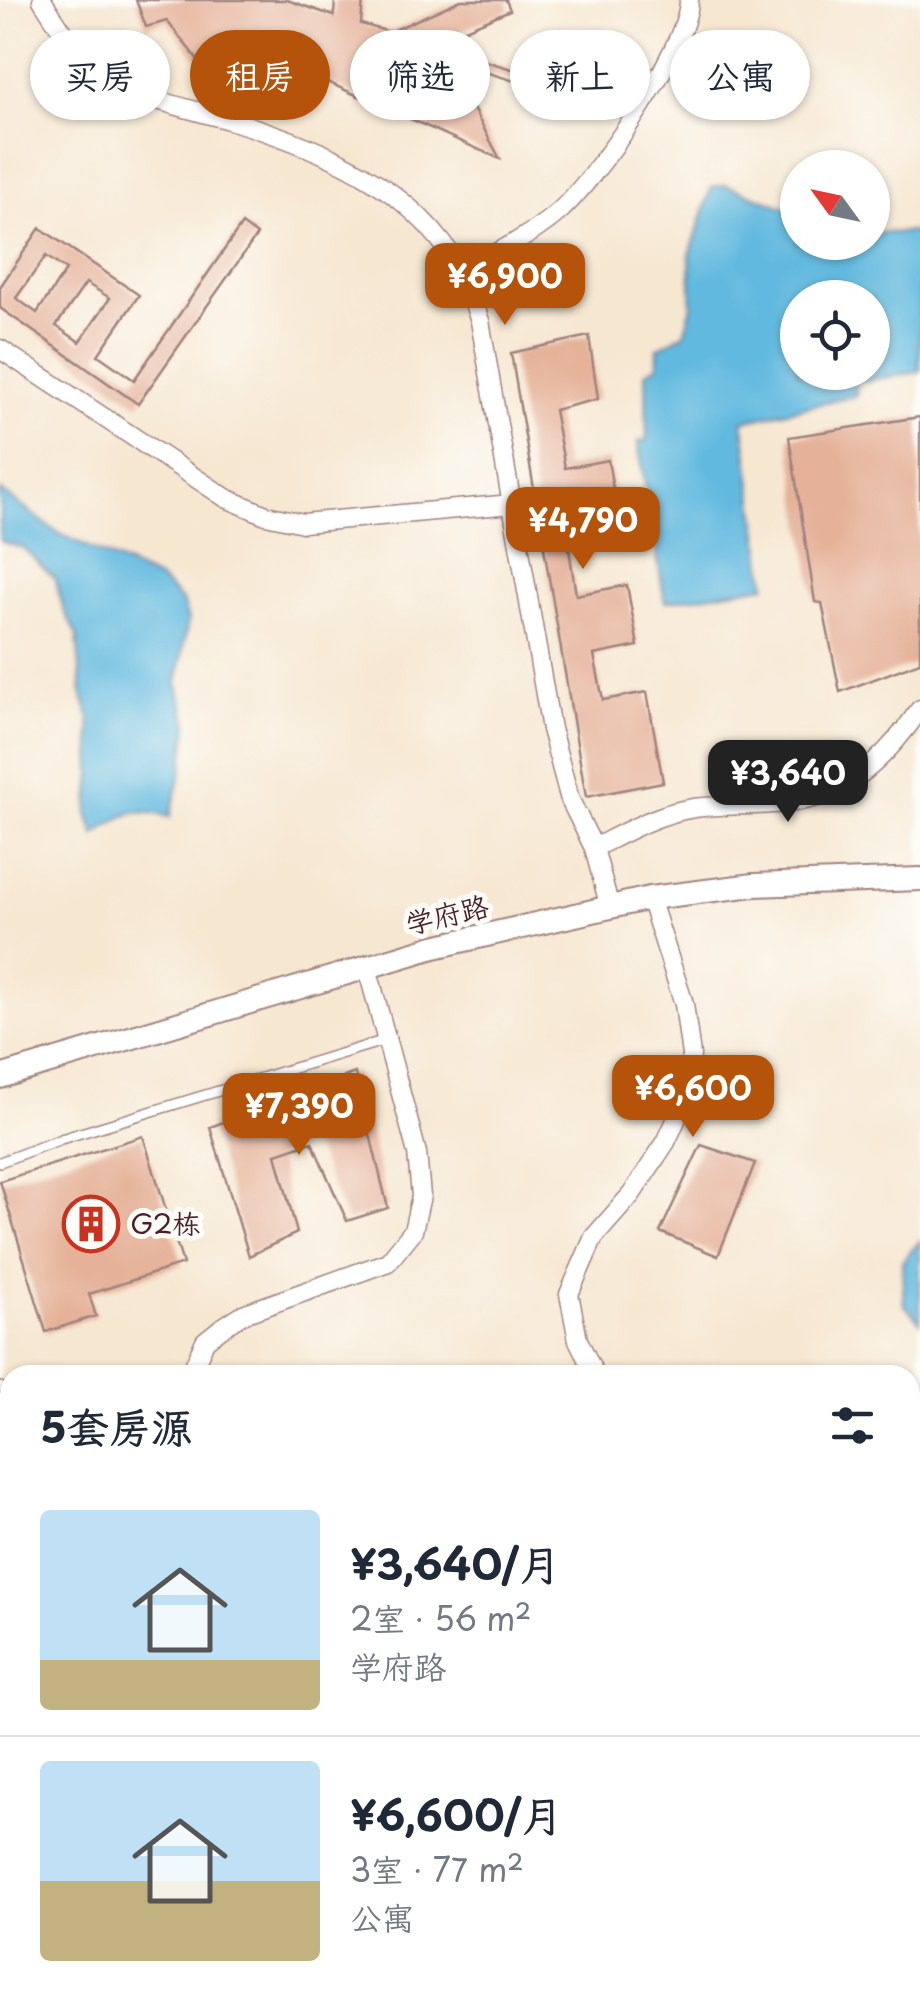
<!DOCTYPE html>
<html lang="zh">
<head>
<meta charset="utf-8">
<style>
  :root { --surface:#fff; --page:#f2f2f3; --text:#1f2937; --muted:#747a83; --line:#e0e1e3; --accent:#b45309 }
  body { margin:0; font-family:"Playpen Sans","LXGW WenKai TC",sans-serif; background:var(--page); color:var(--text); height:100vh; display:flex; flex-direction:column; font-size:38px; white-space:nowrap }
  * { box-sizing:border-box; margin:0 }
  p { font-size:32px; color:var(--muted) }
  .icon { flex:none; width:55px; height:55px; fill:none; stroke:currentColor; stroke-width:2; stroke-linecap:round; stroke-linejoin:round }
  .map { position:relative; flex:1; overflow:hidden }
  .panel { position:absolute; left:0px; top:1365px; width:920px; height:640px; display:flex; flex-direction:column; background:var(--surface); border-radius:30px 30px 0 0; box-shadow:0 2px 8px #0004 }
  .panel>* { flex:none }
  .guide { position:absolute; left:30px; top:30px; width:860px; height:90px; display:flex; gap:20px }
  .needle { width:65px; rotate:303deg }
  .controls { position:absolute; left:780px; top:150px; display:grid; gap:20px }
  .controls a { display:grid; place-items:center; width:110px; height:110px; border-radius:50%; background:var(--surface); box-shadow:0 2px 8px #0004; font-size:50px }
  .price { position:absolute; translate:-50% -85px; padding:0 22px; border-radius:20px; background:var(--accent); color:#fff; font-size:32px; line-height:65px; filter:drop-shadow(0 2px 5px #0008) }
  .price::after { content:''; position:absolute; left:50%; top:60px; width:30px; height:22px; margin-left:-15px; background:inherit; clip-path:polygon(0 0,100% 0,50% 100%) }
  .price.current { background:#222; color:#fff }
  ul { padding:0; list-style:none }
  li { display:flex; align-items:center; gap:30px; height:250px; padding:0 40px }
  li+li { border-top:2px solid var(--line) }
  li span { display:grid; place-items:center; flex:none; width:280px; height:200px; border-radius:10px; color:#555 }
  li>.icon { margin-inline-start:auto }
  span .icon { width:120px; height:120px; fill:#fffc; stroke-width:1 }
  li b { font-size:42px }
  h2 { display:flex; justify-content:space-between; align-items:center; height:120px; padding:0 40px; font-size:42px }
  .chip { padding:0 35px; border-radius:45px; background:var(--surface); box-shadow:0 2px 8px #0004; font-size:35px; line-height:90px }
  .chip.current { background:var(--accent); color:#fff }
  .map>svg:first-child { display:block }
  .water { fill:#62b9df; stroke:#566c85; stroke-width:2.5; fill-rule:evenodd }
  .building { fill:#e5b198; fill-rule:evenodd }
  .lines { fill:none; stroke-linecap:round; stroke-linejoin:round }
  .service-casing { stroke:#a0837e; stroke-width:12 }
  .minor-casing { stroke:#a0837e; stroke-width:21 }
  .tertiary-casing { stroke:#a0837e; stroke-width:26 }
  .service { stroke:#fff; stroke-width:9 }
  .minor { stroke:#fff; stroke-width:18 }
  .tertiary { stroke:#fff; stroke-width:22 }
  .labels { text-anchor:middle; stroke-width:10; stroke-linejoin:round; paint-order:stroke }
  .street-label { font-size:28px; fill:#4a1f2b; stroke:#fdfcf7 }
  .poi-label { font-size:28px; fill:#4a1f2b; stroke:#fdfcf7; text-anchor:start }
</style>
</head>
<body>
<div class="map">
<svg width="920" height="2005" viewBox="0 0 920 2005">
  <rect width="100%" height="100%" fill="#fdfcf7"/>
  <filter id="ink" filterUnits="userSpaceOnUse"><feTurbulence type="fractalNoise" baseFrequency=".01" numOctaves="2"/><feDisplacementMap in="SourceGraphic" scale="20" xChannelSelector="R" yChannelSelector="G"/><feConvolveMatrix kernelMatrix="1 2 1 2 8 2 1 2 1" color-interpolation-filters="sRGB"/></filter>
  <filter id="wash" filterUnits="userSpaceOnUse"><feTurbulence type="fractalNoise" baseFrequency=".0048" numOctaves="4" result="noise"/><feDisplacementMap in="SourceGraphic" scale="40" xChannelSelector="R" yChannelSelector="G"/><feGaussianBlur stdDeviation="2.25" result="paint"/><feColorMatrix in="noise" values="0 0 0 0 0 0 0 0 0 0 0 0 0 0 0 0 0 1.4 0 .05"/><feComposite in="paint" operator="in"/></filter>
  <g filter="url(#wash)">
    <rect width="100%" height="100%" fill="#f6e7d1"/>
    <path class="water" d="M726 185 797 212 798 242H872L873 233 920 232V372L855 382 857 395 743 421 766 585 665 602 638 442 647 440 646 372 658 366V348L684 334 692 306 690 255 711 188ZM798 298H872V372H798Z
      M0 490 58 533 160 580 182 601 188 620 177 683 188 723 182 771 170 817C135 807 123 813 95 835L88 814 92 774 90 719 82 693 77 635 64 610 55 579 23 548 0 541Z
      M920 1241V1322L904 1304 902 1262Z
      M287 1995C319 1995 430 1988 450 2005H310Z"/>
    <g id="blocks">
      <path class="building" d="M136 0H287L334 16 335 0H363L361 24 390 32 461 0H506L510 10 430 44 440 47 500 159 273 58 262 85 243 60 230 101 167 21 146 27Z
        M475 58 606 97 612 111 472 68Z
        M242 224 257 235 138 404 0 308V287L40 228 139 295 98 355 134 380ZM46 256 66 270 37 313 16 298ZM86 283 110 298 80 342 56 326Z
        M589 336 598 399 554 410 565 468 608 460 619 524 567 536 576 595 627 585 638 646 594 655 603 700 647 692 663 782 586 797 511 353Z
        M920 417V662L840 692 822 603 815 602 789 437Z
        M355 1073 388 1208 347 1221 312 1142 276 1154 297 1233 249 1256 210 1127Z
        M143 1136 183 1264 89 1294 96 1316 46 1332 0 1181Z
        M701 1145 755 1163 718 1256 660 1232Z"/>
    </g>
  </g>
  <g filter="url(#ink)">
    <use href="#blocks" fill-opacity="0" stroke="#a0837e" stroke-width="2.5"/>
    <g class="lines">
      <g class="service-casing">
        <path id="service" d="M0 1162 61 1139 386 1040
          M0 1387 10 1390"/>
      </g>
      <g class="minor-casing">
        <path id="minor" d="M42 0C60 28 78 57 106 76 143 100 187 108 229 120 318 146 413 185 461 271 470 286 474 305 480 321L551 729 570 800 594 848 610 908
          M462 272C494 254 527 238 555 215 593 184 689 47 689 0
          M0 349 226 498 266 515 303 523 512 504
          M594 848C626 832 658 813 694 808 732 803 772 808 809 799 858 787 893 748 920 709
          M190 1375 205 1341 220 1329 243 1314 388 1262 413 1231 421 1196 417 1153 367 967
          M595 1375 578 1340 569 1294 594 1237 631 1195 666 1142 688 1094 691 1055 684 1004 650 898
          M0 1577 10 1583
          M0 1723 10 1713
          M0 1974 10 1979
          M44 1995 73 2005
          M809 1995 814 2005"/>
      </g>
      <g class="tertiary-casing">
        <path id="tertiary" d="M0 1077 434 947 650 898 754 885 920 879"/>
      </g>
      <use href="#service" class="service"/>
      <use href="#minor" class="minor"/>
      <use href="#tertiary" class="tertiary"/>
    </g>
  </g>
  <defs>
    <g id="building-ring" transform="scale(2.875)"><circle r="9.5" fill="#fdfcf7" stroke="#c8321e" stroke-width="1.5"/><path d="M-4-6H4V6H1V3H-1V6H-4ZM-2.5-4.3h1.7v1.8h-1.7ZM.8-4.3h1.7v1.8H.8ZM-2.5-1h1.7V.8h-1.7ZM.8-1h1.7V.8H.8Z" fill="#c8321e"/></g>
  </defs>
  <g fill-rule="evenodd">
    <use href="#building-ring" x="91" y="1224"/>
  </g>
  <g class="labels">
    <g class="street-label">
      <text transform="translate(447 915) rotate(-13)" y="10">学府路</text>
    </g>
    <g class="poi-label">
      <text x="130" y="1234">G2栋</text>
    </g>
  </g>
</svg>
<div class="controls">
<a><svg class="needle" viewBox="-14 -14 28 28"><path d="M0-13l5 13h-10z" fill="#e53935"/><path d="M0 13l5-13h-10z" fill="#747a83"/></svg></a>
<a><svg class="icon" aria-label="locate" viewBox="0 0 24 24"><circle cx="12" cy="12" r="6"/><path d="M12 2v4M12 18v4M2 12h4M18 12h4"/></svg></a>
</div>
<b class="price" style="left:505px;top:328px">¥6,900</b>
<b class="price" style="left:583px;top:572px">¥4,790</b>
<b class="price current" style="left:788px;top:825px">¥3,640</b>
<b class="price" style="left:693px;top:1140px">¥6,600</b>
<b class="price" style="left:299px;top:1158px">¥7,390</b>
<div class="guide">
<a class="chip">买房</a>
<a class="chip current">租房</a>
<a class="chip">筛选</a>
<a class="chip">新上</a>
<a class="chip">公寓</a>
</div>
<section class="panel">
<h2>5套房源<svg class="icon" aria-label="filters" viewBox="0 0 24 24"><path d="M4 7h16M4 17h16"/><circle cx="9" cy="7" r="2"/><circle cx="15" cy="17" r="2"/></svg></h2>
<ul>
<li><span style="background:linear-gradient(#bfe0f5 75%,#c2b280 0)"><svg class="icon" aria-label="home" viewBox="0 0 24 24"><path d="M3 11l9-7 9 7M6 9v11h12V9"/></svg></span><div><b>¥3,640/月</b><p>2室 · 56 m²</p><p>学府路</p></div></li>
<li><span style="background:linear-gradient(#bfe0f5 60%,#c2b280 0)"><svg class="icon" aria-label="home" viewBox="0 0 24 24"><path d="M3 11l9-7 9 7M6 9v11h12V9"/></svg></span><div><b>¥6,600/月</b><p>3室 · 77 m²</p><p>公寓</p></div></li>
</ul>
</section>
</div>
</body>
</html>
